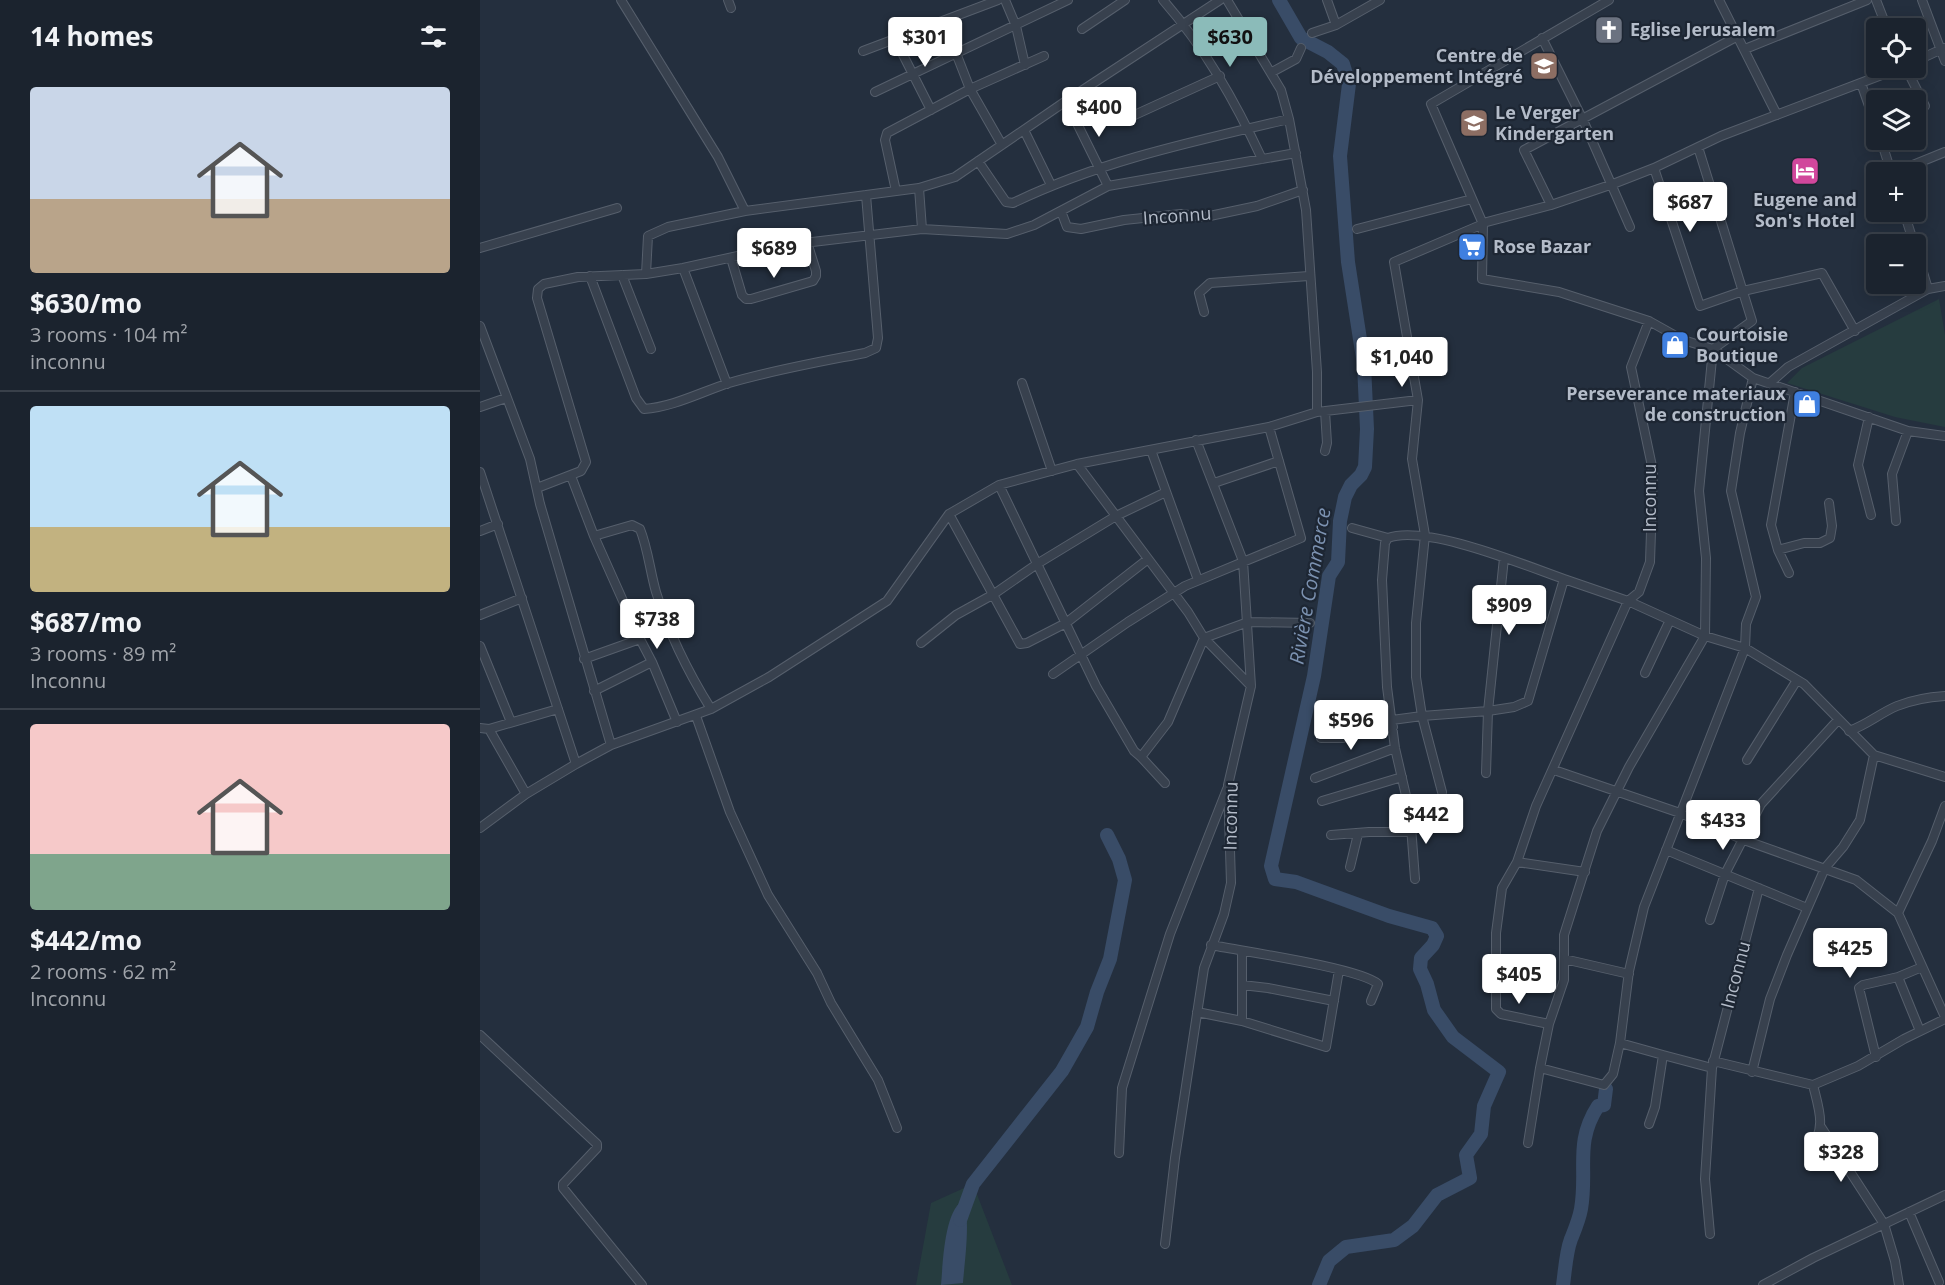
<!DOCTYPE html>
<html lang="en">
<head>
<meta charset="utf-8">
<style>
  :root { --surface:#1b232e; --page:#242b36; --text:#f1f3f6; --muted:#a0a4aa; --line:#39404a; --accent:#8bbbb9 }
  body { margin:0; font-family:"Open Sans",sans-serif; background:var(--page); color:var(--text); height:100vh; display:flex; flex-direction:column; font-size:22px; white-space:nowrap }
  * { box-sizing:border-box; margin:0 }
  p { font-size:20px; color:var(--muted) }
  .icon { flex:none; width:33px; height:33px; fill:none; stroke:currentColor; stroke-width:2; stroke-linecap:round; stroke-linejoin:round }
  .map { position:relative; flex:1; overflow:hidden }
  .sheet { display:flex; flex-direction:column; background:var(--surface); width:480px }
  .sheet>* { flex:none }
  .fabs { position:absolute; left:1386px; top:18px; display:grid; gap:12px }
  .fabs a { display:grid; place-items:center; width:60px; height:60px; border-radius:6px; background:var(--surface); box-shadow:0 3px 15px #0003,0 0 0 2px var(--line); font-size:30px }
  .price { position:absolute; translate:-50% -51px; padding:0 14px; border-radius:6px; background:#fff; color:#222; font-size:20px; line-height:39px; filter:drop-shadow(0 2px 3px #0008) }
  .price::after { content:''; position:absolute; left:50%; top:36px; width:18px; height:14px; margin-left:-9px; background:inherit; clip-path:polygon(0 0,100% 0,50% 100%) }
  .price.selected { background:var(--accent); color:#111 }
  ul { padding:0; list-style:none }
  li { display:grid; align-content:center; gap:12px; height:318px; padding:0 30px }
  li+li { border-top:2px solid var(--line) }
  li span { display:grid; place-items:center; height:186px; border-radius:6px; color:#555 }
  li>.icon { margin-inline-start:auto }
  span .icon { width:108px; height:108px; fill:#fffc; stroke-width:1 }
  li b { font-size:26px }
  h2 { display:flex; justify-content:space-between; align-items:center; height:72px; padding:0 30px; font-size:26px }
  main { display:flex; flex:1; min-height:0 }
  .map>svg:first-child { display:block }
  .green { fill:#263c3f }
  .water { fill:#394c67 }
  .lines { fill:none; stroke-linecap:round; stroke-linejoin:round }
  .river { stroke:#394c67; stroke-width:14 }
  .street-casing { stroke:#565f6c; stroke-width:10 }
  .street { stroke:#38414e; stroke-width:8 }
  .labels { text-anchor:middle; stroke-width:4.5; stroke-linejoin:round; paint-order:stroke }
  .poi-label { font-size:18px; font-weight:bold; fill:#b4bcc9; stroke:#1d2633; text-anchor:start }
  .street-label { font-size:18px; fill:#b4bcc9; stroke:#1d2633 }
  .water-label { font-size:20px; font-style:italic; fill:#7c92b1; stroke:#1d2633 }
</style>
</head>
<body>
<main>
<section class="sheet">
<h2>14 homes<svg class="icon" aria-label="filters" viewBox="0 0 24 24"><path d="M4 7h16M4 17h16"/><circle cx="9" cy="7" r="2"/><circle cx="15" cy="17" r="2"/></svg></h2>
<ul>
<li><span style="background:linear-gradient(#c9d6e8 60%,#b9a48a 0)"><svg class="icon" aria-label="home" viewBox="0 0 24 24"><path d="M3 11l9-7 9 7M6 9v11h12V9"/></svg></span><div><b>$630/mo</b><p>3 rooms · 104 m²</p><p>inconnu</p></div></li>
<li><span style="background:linear-gradient(#bfe0f5 65%,#c2b280 0)"><svg class="icon" aria-label="home" viewBox="0 0 24 24"><path d="M3 11l9-7 9 7M6 9v11h12V9"/></svg></span><div><b>$687/mo</b><p>3 rooms · 89 m²</p><p>Inconnu</p></div></li>
<li><span style="background:linear-gradient(#f6c9c9 70%,#7fa58c 0)"><svg class="icon" aria-label="home" viewBox="0 0 24 24"><path d="M3 11l9-7 9 7M6 9v11h12V9"/></svg></span><div><b>$442/mo</b><p>2 rooms · 62 m²</p><p>Inconnu</p></div></li>
</ul>
</section>
<div class="map">
<svg width="1465" height="1285" viewBox="0 0 1465 1285">
  <rect width="100%" height="100%" fill="#242f3e"/>
  <path class="green" d="M1459 299 1465 335V427L1415 417 1307 383 1322 368Z
    M493 1184 532 1285H436L451 1203Z"/>
  <path class="water" d="M482 1201C492 1212 484 1266 483 1283L461 1285C463 1264 464 1213 482 1201Z"/>
  <g class="lines">
    <path class="river" d="M799 0 821 38 848 52 863 64 869 84 860 156 868 262 884 365 887 429 885 467 881 475 871 485 865 497 860 521 858 562 849 576 834 676 791 866 795 879 816 882 909 916 952 928 957 936 953 945 941 958 940 969 947 984 954 1010 973 1037 1019 1072 1004 1106 1001 1134 986 1155 990 1178 957 1195 933 1226 914 1240 866 1247 849 1261 839 1285
      M480 1220 493 1184 582 1071 607 1027 617 992 630 959 645 880 639 859 627 835
      M1083 1285C1085 1271 1086 1252 1091 1239 1095 1229 1099 1220 1101 1209 1108 1169 1094 1143 1118 1106L1124 1105 1126 1089"/>
    <g class="street-casing">
      <path id="street" d="M141 0 238 157 265 211
        M248 0 251 8
        M525 0 536 26 545 65
        M683 0C725 48 755 101 782 159
        M847 0 856 25
        M1239 0 1297 115
        M1396 0 1407 28
        M1442 0 1465 61
        M602 29 645 0
        M832 33 856 25 900 0
        M1062 38 1103 120 1150 227
        M415 39 451 110
        M1265 49 1387 0
        M383 51 518 0
        M476 53 490 89 522 145
        M1436 61 1464 48
        M1426 68 1445 106
        M792 72 816 59 821 48
        M1381 83 1396 126
        M395 92 588 0
        M586 101 628 186
        M648 118 740 76
        M544 130 571 185
        M1401 140 1411 172
        M498 161 526 202 533 203C620 161 715 141 809 119
        M1428 167 1465 152
        M1174 168 1220 306 1263 291 1342 273 1375 331
        M439 188 442 229
        M416 191 405 140 407 133 490 89 564 56
        M1071 205 1044 150 1258 36
        M581 211 587 227 601 229 644 220 701 214 725 217 777 206 823 190
        M1424 212 1434 244
        M1003 223 1071 205 1133 184 1174 168 1241 136 1420 68
        M1003 224 951 104 1129 0
        M877 229 992 199
        M0 248 137 208
        M1436 249 1448 289
        M251 258 262 295 266 299H271L333 281 336 276V271L327 242
        M203 268 247 384
        M166 274 168 236 188 227 265 211 439 188 475 177 586 101 740 0
        M142 275 171 349
        M110 276 156 398 164 409C193 407 221 392 249 383 293 370 339 362 385 353L396 348 398 338 386 195
        M724 312 719 293 730 283 829 276
        M0 326 50 459 60 504 131 745
        M1291 382 1308 367 1448 289 1465 286
        M542 383 572 471
        M0 407 26 398
        M845 411 847 443 845 451
        M837 412 938 400
        M1389 417 1378 465 1391 515
        M671 450 718 580
        M597 464 708 612 724 638 771 686
        M0 472 96 764
        M91 476 114 536 160 639 104 659
        M734 483 799 461
        M519 485 616 686 654 751 661 757 688 722 724 638 768 622 830 623
        M57 488 101 471 106 462 57 298 58 289 64 284 98 277 166 274 203 268 307 245 442 229 527 234 554 225 628 186 816 153
        M469 514 540 644 547 643 586 623 668 559
        M1416 521 1412 474 1428 431
        M872 528 908 538
        M0 531 18 524
        M114 536 152 525 160 529C168 549 170 571 176 592 189 634 208 672 231 709
        M1298 550 1324 543H1340L1350 538 1352 526 1349 503
        M1024 558 1008 711 1034 707 1048 701 1084 579 1148 601 1225 636 1265 648 1324 684 1394 755 1465 777
        M1309 573 1298 550 1291 525 1315 392
        M0 615 42 598
        M160 639 172 662
        M441 643 476 615 514 594 557 564 636 516 686 492
        M0 646 31 722
        M1165 673 1190 620
        M573 674 648 622 705 586 821 538 789 427
        M114 691 172 662 197 722
        M216 716 250 812 288 895 337 973 351 1003 398 1080 417 1128
        M912 720 942 716 962 792
        M0 728 9 729 46 794
        M9 729 78 709
        M1369 731C1387 725 1400 713 1417 706 1432 700 1449 697 1465 696
        M841 738H863L865 727 869 726 913 727
        M661 757 685 783
        M1267 760 1317 680
        M1074 770 1200 813 1264 840 1376 880 1418 913 1465 1017
        M1006 773 1008 711 942 716 936 677V623L945 535 932 459 938 400 914 262 1003 224 1002 279 1079 292 1169 321 1203 340 1233 349 1273 378 1428 431 1465 436
        M835 778 915 748
        M842 801 922 777
        M0 828 46 794 96 764 131 745 231 709 289 677 407 601 469 514 519 485 597 464 789 427 837 412V372L826 210 809 119 801 90 747 0
        M851 835 889 832H932
        M1186 850 1327 908
        M1037 862 1105 872
        M870 867 878 834
        M935 879 930 813 915 748 907 687 902 580 905 543 908 538C946 524 1044 565 1084 579
        M1418 913 1452 841 1465 806
        M1230 920 1245 874 1281 804 1358 720
        M731 945C761 951 880 968 898 984L891 1001
        M1084 959 1149 974
        M762 985 788 988 854 1001
        M717 1012 762 1021 846 1047 859 970
        M762 1021V951
        M1069 1024 1021 1014 1016 1009V933L1022 888 1037 862 1056 806 1148 601 1159 592 1170 562 1173 471 1151 367 1169 321
        M1440 1031 1418 977 1442 967
        M0 1035 117 1144V1148L83 1184V1188L162 1285
        M1140 1043 1183 1055 1175 1107 1169 1124
        M1183 1055 1232 1068
        M1396 1057 1379 988 1383 985 1418 977
        M1233 1061 1333 1085
        M1060 1068 1124 1085 1133 1074 1140 1043 1149 971 1164 907 1265 648 1266 624 1276 597 1251 491 1260 433 1273 378
        M1272 1072 1290 999 1307 955 1345 868 1363 847 1380 820 1394 755
        M1341 1127 1404 1224 1415 1261 1419 1285
        M1048 1143 1060 1068 1069 1024 1084 980V935L1117 831 1149 767 1225 636 1226 558 1219 491 1233 349 1272 321 1218 147
        M1330 1152C1346 1126 1340 1113 1333 1085L1378 1066 1424 1039 1465 1019
        M639 1153 642 1088 690 934 747 789
        M1429 1212 1459 1282
        M1230 1234 1225 1179 1232 1068 1279 888
        M685 1244 695 1158 724 968 744 914 751 883 748 785 771 686 763 561 716 440
        M1283 1285 1333 1258 1465 1195"/>
    </g>
    <use href="#street" class="street"/>
  </g>
  <defs>
    <g id="church-square" transform="scale(1.5)"><rect x="-9" y="-9" width="18" height="18" rx="4" fill="#6b7280" stroke="#1d2633"/><path d="M-1.2-6h2.4v3.5h3.3v2.4h-3.3V6h-2.4V-.1h-3.3v-2.4h3.3Z" fill="#fff"/></g>
    <g id="school-square" transform="scale(1.5)"><rect x="-9" y="-9" width="18" height="18" rx="4" fill="#8d6e63" stroke="#1d2633"/><path d="M0-5L7-2L0 1L-7-2ZM-4 1L0 2.5L4 1V4Q0 6-4 4Z" fill="#fff"/></g>
    <g id="hotel-square" transform="scale(1.5)"><rect x="-9" y="-9" width="18" height="18" rx="4" fill="#d1479c" stroke="#1d2633"/><path d="M-6-4.5h1.5V1H6V5H4.5V3h-9V5H-6ZM-4 0a1.8 1.8 0 1 1 3.6 0ZM.5 0V-2.5h3Q6-2.5 6 0Z" fill="#fff"/></g>
    <g id="supermarket-square" transform="scale(1.5)"><rect x="-9" y="-9" width="18" height="18" rx="4" fill="#3f7fe0" stroke="#1d2633"/><path d="M-6-5.5h2.5l.6 2H6L4.5 2H-2.5L-4.4-4H-6ZM-1.5 3.2a1.3 1.3 0 1 0 .1 0ZM3 3.2a1.3 1.3 0 1 0 .1 0Z" fill="#fff"/></g>
    <g id="shop-square" transform="scale(1.5)"><rect x="-9" y="-9" width="18" height="18" rx="4" fill="#3f7fe0" stroke="#1d2633"/><path d="M-5-2.5h2.3a2.7 3.5 0 0 1 5.4 0H5L5.5 6h-11ZM-1.5-2.5h3a1.5 2.3 0 0 0-3 0Z" fill="#fff"/></g>
  </defs>
  <g fill-rule="evenodd">
    <use href="#church-square" x="1129" y="30"/>
    <use href="#school-square" x="1064" y="66"/>
    <use href="#school-square" x="994" y="123"/>
    <use href="#hotel-square" x="1325" y="171"/>
    <use href="#supermarket-square" x="992" y="247"/>
    <use href="#shop-square" x="1195" y="345"/>
    <use href="#shop-square" x="1327" y="404"/>
  </g>
  <g class="labels">
    <g class="poi-label">
      <text x="1150" y="36">Eglise Jerusalem</text>
      <text x="1043" y="62" text-anchor="end">Centre de<tspan x="1043" dy="21">Développement Intégré</tspan></text>
      <text x="1015" y="119">Le Verger<tspan x="1015" dy="21">Kindergarten</tspan></text>
      <text x="1325" y="206" text-anchor="middle">Eugene and<tspan x="1325" dy="21">Son's Hotel</tspan></text>
      <text x="1013" y="253">Rose Bazar</text>
      <text x="1216" y="341">Courtoisie<tspan x="1216" dy="21">Boutique</tspan></text>
      <text x="1306" y="400" text-anchor="end">Perseverance materiaux<tspan x="1306" dy="21">de construction</tspan></text>
    </g>
    <g class="street-label">
      <text transform="translate(697 216) rotate(-4)" y="6">Inconnu</text>
      <text transform="translate(1170 498) rotate(-90)" y="6">Inconnu</text>
      <text transform="translate(751 816) rotate(-89)" y="6">Inconnu</text>
      <text transform="translate(1256 975) rotate(-75)" y="6">Inconnu</text>
    </g>
    <g class="water-label">
      <text transform="translate(830 586) rotate(-80)" y="7">Rivière Commerce</text>
    </g>
  </g>
</svg>
<div class="fabs">
<a><svg class="icon" aria-label="locate" viewBox="0 0 24 24"><circle cx="12" cy="12" r="6"/><path d="M12 2v4M12 18v4M2 12h4M18 12h4"/></svg></a>
<a><svg class="icon" aria-label="layers" viewBox="0 0 24 24"><path d="M12 4l9 5-9 5-9-5zM3 14l9 5 9-5"/></svg></a>
<a>+</a>
<a>−</a>
</div>
<b class="price" style="left:445px;top:68px">$301</b>
<b class="price selected" style="left:750px;top:68px">$630</b>
<b class="price" style="left:619px;top:138px">$400</b>
<b class="price" style="left:1210px;top:233px">$687</b>
<b class="price" style="left:294px;top:279px">$689</b>
<b class="price" style="left:922px;top:388px">$1,040</b>
<b class="price" style="left:1029px;top:636px">$909</b>
<b class="price" style="left:177px;top:650px">$738</b>
<b class="price" style="left:871px;top:751px">$596</b>
<b class="price" style="left:946px;top:845px">$442</b>
<b class="price" style="left:1243px;top:851px">$433</b>
<b class="price" style="left:1370px;top:979px">$425</b>
<b class="price" style="left:1039px;top:1005px">$405</b>
<b class="price" style="left:1361px;top:1183px">$328</b>
</div>
</main>
</body>
</html>
